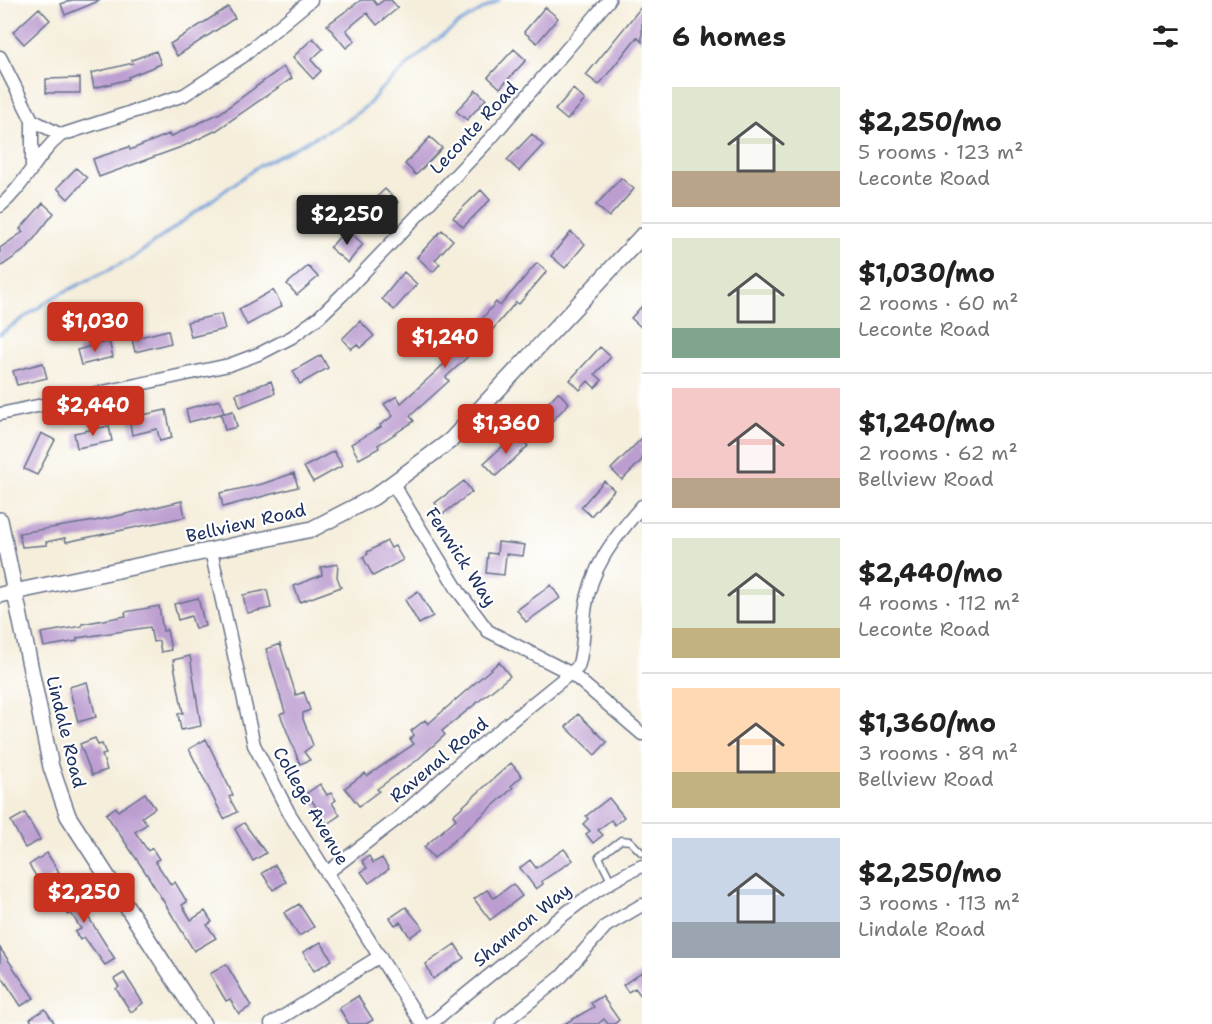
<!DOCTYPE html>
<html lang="en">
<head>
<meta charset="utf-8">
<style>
  :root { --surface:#fff; --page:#f6f6f6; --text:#222; --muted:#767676; --line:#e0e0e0; --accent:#c8321e }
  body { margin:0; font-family:"Shantell Sans",sans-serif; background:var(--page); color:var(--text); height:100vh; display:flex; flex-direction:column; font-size:22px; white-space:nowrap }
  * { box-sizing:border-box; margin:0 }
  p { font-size:20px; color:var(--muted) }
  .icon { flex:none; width:33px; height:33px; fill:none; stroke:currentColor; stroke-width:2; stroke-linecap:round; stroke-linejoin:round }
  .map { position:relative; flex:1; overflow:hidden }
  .side { display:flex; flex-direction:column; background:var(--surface); width:570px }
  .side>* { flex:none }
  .price { position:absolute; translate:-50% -51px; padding:0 14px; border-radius:6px; background:var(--accent); color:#fff; font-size:20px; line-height:39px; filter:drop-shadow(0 2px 3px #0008) }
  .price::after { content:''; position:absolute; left:50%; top:36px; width:18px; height:14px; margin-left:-9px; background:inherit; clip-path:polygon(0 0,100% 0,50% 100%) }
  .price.active { background:#222; color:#fff }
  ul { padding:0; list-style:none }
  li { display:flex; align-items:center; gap:18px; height:150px; padding:0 30px }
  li+li { border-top:2px solid var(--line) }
  li span { display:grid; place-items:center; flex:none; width:168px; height:120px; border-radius:0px; color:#555 }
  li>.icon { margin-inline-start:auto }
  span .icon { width:72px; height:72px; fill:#fffc; stroke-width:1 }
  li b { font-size:26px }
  h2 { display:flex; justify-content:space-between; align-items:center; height:72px; padding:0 30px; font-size:26px }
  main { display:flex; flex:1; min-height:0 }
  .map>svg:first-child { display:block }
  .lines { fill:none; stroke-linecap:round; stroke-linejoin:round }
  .stream { stroke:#6d9dd7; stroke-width:3 }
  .building { fill:#bc9dd0 }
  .service-casing { stroke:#67728a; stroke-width:9 }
  .minor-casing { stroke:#67728a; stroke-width:15 }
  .tertiary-casing { stroke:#67728a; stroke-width:18 }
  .service { stroke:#fff; stroke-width:6 }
  .minor { stroke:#fff; stroke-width:12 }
  .tertiary { stroke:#fff; stroke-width:15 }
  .labels { text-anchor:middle; stroke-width:4.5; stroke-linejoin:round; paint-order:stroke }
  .street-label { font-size:18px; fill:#1b2f5e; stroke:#fff }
</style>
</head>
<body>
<main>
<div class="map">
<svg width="642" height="1024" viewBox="0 0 642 1024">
  <rect width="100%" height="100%" fill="#fff"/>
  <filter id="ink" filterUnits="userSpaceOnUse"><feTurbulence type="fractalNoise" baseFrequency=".0167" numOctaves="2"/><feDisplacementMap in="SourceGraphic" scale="12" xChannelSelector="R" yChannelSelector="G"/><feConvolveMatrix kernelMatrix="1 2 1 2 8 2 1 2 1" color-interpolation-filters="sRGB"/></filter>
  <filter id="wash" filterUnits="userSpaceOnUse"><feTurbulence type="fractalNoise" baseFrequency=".008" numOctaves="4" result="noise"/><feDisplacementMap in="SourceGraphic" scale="24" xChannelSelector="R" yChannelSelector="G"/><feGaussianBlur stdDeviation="1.35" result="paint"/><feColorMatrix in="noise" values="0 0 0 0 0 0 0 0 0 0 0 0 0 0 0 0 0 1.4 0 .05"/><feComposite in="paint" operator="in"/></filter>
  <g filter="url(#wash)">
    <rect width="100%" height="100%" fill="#f5eedb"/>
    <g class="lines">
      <path class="stream" d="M0 334 54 297 133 258 257 167 347 121 369 104 380 90 434 42 461 22 499 0"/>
    </g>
    <g id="blocks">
      <path class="building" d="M72 0H101L65 15 61 4Z
        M361 0H373L377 5 384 0H391L398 8 377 25 367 13 346 30 355 41 346 48 327 25Z
        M642 6V42L637 37 599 85 586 75Z
        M228 7 235 18 177 56 170 44Z
        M545 7 558 18 537 43 524 32Z
        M39 8 50 20 24 44 13 32Z
        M313 38 323 49 311 60 321 71 313 79 293 57Z
        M514 49 526 60 500 88 488 77Z
        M156 51 161 64 128 77 129 79 94 88 91 73 133 63 132 60Z
        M283 67 292 78 217 130 184 146 99 177 93 159 129 147 130 150 169 134 170 137 220 113Z
        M80 78V93H46V79Z
        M573 89 585 100 567 120 555 110Z
        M476 90 486 99 467 120 456 111Z
        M532 134 543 145 519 171 507 160Z
        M430 137 442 148 416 175 405 164Z
        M76 168 87 178 68 199 57 188Z
        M621 178 634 189 609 217 596 205Z
        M385 189 398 202 376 223 363 210Z
        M481 190 490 200 463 227 453 217Z
        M43 203 54 213 26 249 0 267V248L23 232 20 229Z
        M346 229 363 244 348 263 330 248Z
        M442 230 453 240 435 260 440 264 433 272 417 257Z
        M571 232 585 244 565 268 551 256Z
        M537 263 547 271 519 304 516 302 477 348 446 377 449 381 410 416 414 421 378 445 379 448 359 459 351 444 381 427 380 425 393 416 384 404 397 396 401 403 430 377 445 363 442 360 471 332 496 302 500 306Z
        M308 266 318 277 297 295 287 284Z
        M404 272 417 284 394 310 382 299Z
        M273 290 282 306 247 325 239 309Z
        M642 306V328L631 318Z
        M221 314 225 329 191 337 187 322Z
        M360 321 374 336 360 348 357 344 351 349 342 339Z
        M168 330 171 343 135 352 132 339Z
        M109 341 113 357 81 365 77 350Z
        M600 347 611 357 595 374 602 380 595 388 588 381 580 390 570 380Z
        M321 355 328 368 300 384 293 371Z
        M43 363 47 378 17 385 13 371Z
        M271 381 275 393 240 407 236 394Z
        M558 392 569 403 544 430 533 419Z
        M220 400 224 413 189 422 186 409Z
        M166 410 172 438 160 441 157 429 132 435 129 418Z
        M233 411 237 427 225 430 221 414Z
        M109 426 112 441 77 448 74 433Z
        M41 433 55 440 37 475 24 469Z
        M516 434 528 446 496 476 484 463Z
        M642 438V460L622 480 611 469Z
        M334 451 342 466 313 482 304 467Z
        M294 473 298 487 223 507 220 493 262 484Z
        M464 481 472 492 443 514 435 503Z
        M604 481 614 490 591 516 581 507Z
        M182 501 185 517 66 542 65 538 46 542 47 545 22 547 19 533 95 521Z
        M387 541 391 548 395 546 403 560 373 576 363 557 368 554 367 552Z
        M498 542 525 545 523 556 506 554 504 575 486 573 488 553 497 554Z
        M338 564 337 577 341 587 300 602 294 586 322 575 321 567Z
        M551 585 560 598 526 622 517 610Z
        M267 590 271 608 247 613 243 595Z
        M418 591 433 616 419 624 405 600Z
        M198 598 205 626 195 629 191 616 178 620 174 604Z
        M159 606 163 631 167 630 171 650 161 652 159 641 153 642 150 627 77 638V641L44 647 41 633 82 626V624L126 616 125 612Z
        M280 644 296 695 304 692 310 710 303 713V719L313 745 304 752 310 760 300 764 280 714 285 712 266 649Z
        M190 656 201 726 181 730 178 714 183 713 173 660Z
        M499 662 510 676 442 731 445 735 416 761 377 789 379 791 359 806 345 788 365 773 367 776 414 744 410 739 414 735 411 731 425 720 428 724Z
        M87 682 96 717 78 722 69 687Z
        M578 714 607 742 595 755 566 727Z
        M95 738 98 745 102 744 106 754 102 755 107 770 92 775 80 744Z
        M206 739 233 795 229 797 237 812 224 819 189 749Z
        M511 763 522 776 511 786 513 788 434 858 424 847 456 819 453 815Z
        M320 784 327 795 331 793 336 800 332 803 340 815 327 824 307 793Z
        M145 793 155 808 142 817 147 824 135 832 148 851 152 848 159 859 155 861 171 885 175 882 187 902 182 905 191 920 205 911 212 922 207 925 216 938 194 951 148 876 106 814 116 807 118 811Z
        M609 798 624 817 615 825 611 820 598 830 603 835 593 843 586 834 590 831 583 824 588 819 586 816Z
        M25 813 40 840 25 848 11 821Z
        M244 823 266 853 253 861 235 829Z
        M564 849 573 860 542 881 543 884 536 889 520 868 530 860 536 868Z
        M47 853 59 872 41 884 29 865Z
        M369 856 373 863 382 858 389 869 369 883 361 872 367 868 362 861Z
        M275 865 286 882 273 890 262 873Z
        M513 884 522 896 490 920 474 899 487 890 494 898Z
        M68 885 115 959 105 965 84 937 80 940 75 932 81 929 71 913 68 915 55 893Z
        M299 904 314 927 299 936 284 913Z
        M406 907 423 928 410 937 400 922 395 925 390 918Z
        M321 942 332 960 314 971 303 952Z
        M455 944 464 958 433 979 426 964Z
        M0 948 34 998 21 1006 0 974Z
        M226 964 251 1006 239 1014 230 999 226 1001 210 974Z
        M642 972V997L635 988 628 992 623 985Z
        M124 973 143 1003 131 1012 116 989 119 987 114 979Z
        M358 996 373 1020 366 1024H349L339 1008Z
        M602 996 619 1020 614 1024H608L604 1019 598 1024H564L594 1007 591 1003Z
        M45 1009 55 1024H33L30 1019Z"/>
    </g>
  </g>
  <g filter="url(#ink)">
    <use href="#blocks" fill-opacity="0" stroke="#67728a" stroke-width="1.5"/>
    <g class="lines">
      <g class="service-casing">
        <path id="service" d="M611 881 599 857 621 840 630 841 642 853"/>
      </g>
      <g class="minor-casing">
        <path id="minor" d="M0 57 32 120V167
          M32 120 61 135
          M0 206C25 186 36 155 61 135L184 95 242 57 311 0
          M0 414 229 365 261 353 292 337 319 317 342 295 491 138 609 0
          M393 484 459 592 488 631 572 674 642 734
          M211 551 254 745 289 813 422 1024
          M328 872 397 819 463 760 578 667C584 649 583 631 585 611 590 568 614 538 642 506
          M271 1024 380 956
          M431 1024C459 999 488 977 517 953 557 920 594 887 642 866
          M502 1024 561 977 606 926 642 905"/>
      </g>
      <g class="tertiary-casing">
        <path id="tertiary" d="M0 520 51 767 68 816 203 1024
          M0 595 312 529 374 497 451 440 642 236"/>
      </g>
      <use href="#service" class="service"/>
      <use href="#minor" class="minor"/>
      <use href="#tertiary" class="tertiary"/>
    </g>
  </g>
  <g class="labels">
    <g class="street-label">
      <text transform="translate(474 128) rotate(-47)" y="6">Leconte Road</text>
      <text transform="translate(246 523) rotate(-13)" y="6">Bellview Road</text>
      <text transform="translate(461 557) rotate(57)" y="6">Fenwick Way</text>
      <text transform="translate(66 732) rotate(76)" y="6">Lindale Road</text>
      <text transform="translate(439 760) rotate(-40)" y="6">Ravenal Road</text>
      <text transform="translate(311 806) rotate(60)" y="6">College Avenue</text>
      <text transform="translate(522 925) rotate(-39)" y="6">Shannon Way</text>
    </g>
  </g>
</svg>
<b class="price active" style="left:347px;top:246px">$2,250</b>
<b class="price" style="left:95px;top:353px">$1,030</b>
<b class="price" style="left:445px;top:369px">$1,240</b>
<b class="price" style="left:93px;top:437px">$2,440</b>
<b class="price" style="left:506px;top:455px">$1,360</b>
<b class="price" style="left:84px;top:924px">$2,250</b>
</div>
<section class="side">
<h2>6 homes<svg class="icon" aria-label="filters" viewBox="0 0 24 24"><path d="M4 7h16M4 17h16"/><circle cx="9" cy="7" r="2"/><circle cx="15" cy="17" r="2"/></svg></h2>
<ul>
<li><span style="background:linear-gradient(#dfe7d0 70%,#b9a48a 0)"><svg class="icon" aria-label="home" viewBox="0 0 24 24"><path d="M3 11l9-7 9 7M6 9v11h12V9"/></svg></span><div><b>$2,250/mo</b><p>5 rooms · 123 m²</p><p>Leconte Road</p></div></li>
<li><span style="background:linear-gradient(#dfe7d0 75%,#7fa58c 0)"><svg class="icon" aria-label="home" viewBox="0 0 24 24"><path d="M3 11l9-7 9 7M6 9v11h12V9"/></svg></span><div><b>$1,030/mo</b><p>2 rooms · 60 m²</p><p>Leconte Road</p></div></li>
<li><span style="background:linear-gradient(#f6c9c9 75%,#b9a48a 0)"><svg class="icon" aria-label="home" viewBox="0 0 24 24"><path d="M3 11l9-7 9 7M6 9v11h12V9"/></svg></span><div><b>$1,240/mo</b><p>2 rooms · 62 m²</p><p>Bellview Road</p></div></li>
<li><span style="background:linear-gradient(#dfe7d0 75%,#c2b280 0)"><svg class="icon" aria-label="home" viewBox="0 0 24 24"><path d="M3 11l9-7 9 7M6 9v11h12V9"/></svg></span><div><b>$2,440/mo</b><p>4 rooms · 112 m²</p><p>Leconte Road</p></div></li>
<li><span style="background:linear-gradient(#ffd9b3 70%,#c2b280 0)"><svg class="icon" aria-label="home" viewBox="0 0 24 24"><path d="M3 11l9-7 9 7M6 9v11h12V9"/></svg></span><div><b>$1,360/mo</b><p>3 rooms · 89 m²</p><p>Bellview Road</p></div></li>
<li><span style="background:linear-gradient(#c9d6e8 70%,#9aa5b1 0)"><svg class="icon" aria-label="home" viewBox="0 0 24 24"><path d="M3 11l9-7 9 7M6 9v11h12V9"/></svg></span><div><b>$2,250/mo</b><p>3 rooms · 113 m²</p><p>Lindale Road</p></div></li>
</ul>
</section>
</main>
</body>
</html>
